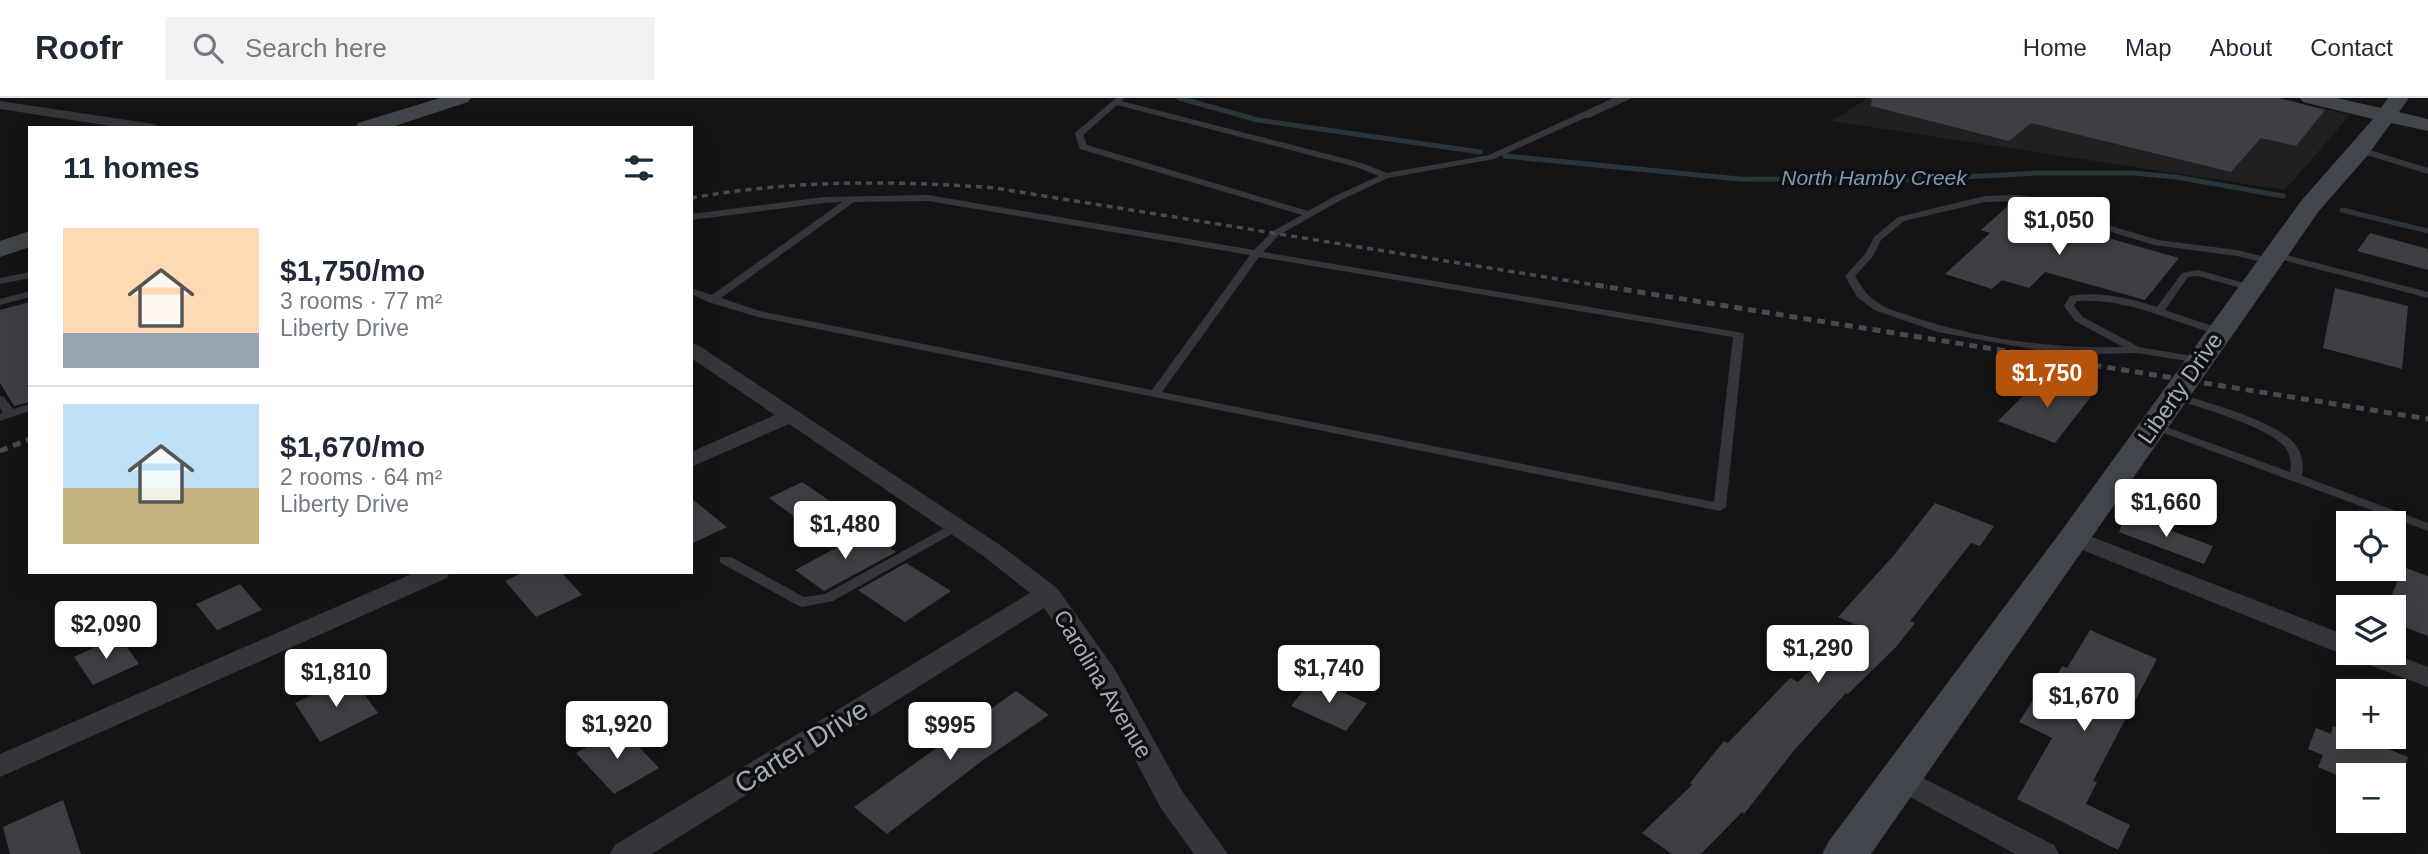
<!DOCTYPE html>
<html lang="en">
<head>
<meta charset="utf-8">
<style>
  :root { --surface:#fff; --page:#f2f2f3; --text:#1f2937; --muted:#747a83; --line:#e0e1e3; --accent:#b45309 }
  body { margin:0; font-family:Arial,sans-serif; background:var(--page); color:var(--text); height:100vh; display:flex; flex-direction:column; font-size:26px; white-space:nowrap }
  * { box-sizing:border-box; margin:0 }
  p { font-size:23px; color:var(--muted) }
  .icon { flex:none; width:38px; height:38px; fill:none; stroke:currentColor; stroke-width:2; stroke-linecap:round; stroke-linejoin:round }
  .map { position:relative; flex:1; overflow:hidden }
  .sheet { position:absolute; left:28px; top:28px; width:665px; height:448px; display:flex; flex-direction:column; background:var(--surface); border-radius:0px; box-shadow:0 7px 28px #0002 }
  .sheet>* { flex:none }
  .buttons { position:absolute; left:2336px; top:413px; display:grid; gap:14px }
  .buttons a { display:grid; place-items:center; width:70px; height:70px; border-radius:0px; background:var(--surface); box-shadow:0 7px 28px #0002; font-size:35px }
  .price { position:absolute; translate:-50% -60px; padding:0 16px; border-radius:7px; background:#fff; color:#222; font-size:23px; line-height:46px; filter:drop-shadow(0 2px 4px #0008) }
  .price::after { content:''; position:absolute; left:50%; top:42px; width:21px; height:16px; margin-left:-10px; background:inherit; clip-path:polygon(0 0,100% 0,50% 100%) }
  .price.on { background:var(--accent); color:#fff }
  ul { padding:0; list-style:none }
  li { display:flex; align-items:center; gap:21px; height:175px; padding:0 35px }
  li+li { border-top:2px solid var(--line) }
  li span { display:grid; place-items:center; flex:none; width:196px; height:140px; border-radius:0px; color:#555 }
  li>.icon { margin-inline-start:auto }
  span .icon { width:84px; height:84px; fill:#fffc; stroke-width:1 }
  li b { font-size:30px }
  h2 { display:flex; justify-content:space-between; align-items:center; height:84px; padding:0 35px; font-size:30px }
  header { display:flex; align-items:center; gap:42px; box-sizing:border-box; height:98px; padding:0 35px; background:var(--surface); border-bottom:2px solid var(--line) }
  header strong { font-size:33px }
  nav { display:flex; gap:38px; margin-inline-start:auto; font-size:24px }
  .search { width:490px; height:63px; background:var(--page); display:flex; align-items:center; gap:18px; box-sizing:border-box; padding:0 24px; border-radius:0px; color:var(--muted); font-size:26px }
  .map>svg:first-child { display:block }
  .built { fill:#202023 }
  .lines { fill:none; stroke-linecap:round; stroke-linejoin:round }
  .stream { stroke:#29343b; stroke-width:5 }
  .building { fill:#3e3f44 }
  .lane { fill:#35363c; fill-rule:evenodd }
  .street { fill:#35363c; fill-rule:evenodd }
  .secondary { fill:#43454c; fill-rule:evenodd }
  .rail-far1 { stroke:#484a51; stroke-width:3.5; stroke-dasharray:6 5; stroke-linecap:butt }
  .rail { stroke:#484a51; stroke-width:5; stroke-dasharray:8 6; stroke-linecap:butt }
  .labels { text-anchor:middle; stroke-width:7; stroke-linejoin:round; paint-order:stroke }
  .far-water-label { font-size:21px; font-style:italic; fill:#789cb7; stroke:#0f0f11 }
  .street-label { font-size:23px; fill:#a5abb8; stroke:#0f0f11 }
  .near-street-label { font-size:28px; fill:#a5abb8; stroke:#0f0f11 }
</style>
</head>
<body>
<header>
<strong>Roofr</strong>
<div class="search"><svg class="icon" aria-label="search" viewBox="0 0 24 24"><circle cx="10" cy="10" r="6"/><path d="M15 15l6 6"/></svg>Search here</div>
<nav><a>Home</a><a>Map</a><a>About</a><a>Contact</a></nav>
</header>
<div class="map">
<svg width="2428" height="756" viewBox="0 0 2428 756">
  <rect width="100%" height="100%" fill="#141416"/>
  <path class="built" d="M1868 0H2281L2350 17 2285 92 1832 23Z"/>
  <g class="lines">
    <path class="stream" d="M1179 0 1258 22 1480 54
      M1505 58 1739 81 1904 82 2038 75H2133L2176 79 2283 98
      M2342 112 2428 133"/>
  </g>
  <path class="building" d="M1872 0H2278L2325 12 2296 48 2261 40 2231 74 2031 25 2009 43 1871 8Z
    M2010 106 2039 110 2030 118 2179 160 2145 202 2045 174 2029 190 2002 182 1992 191 1945 176 1990 135 1981 132Z
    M2370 135 2428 151V172L2357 153Z
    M2335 190 2408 208 2402 271 2323 250Z
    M30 204V304L14 308 0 285V212Z
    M2038 283 2049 287 2053 283 2093 296 2055 345 1998 323Z
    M802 384 833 405 799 422 769 400Z
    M691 400 727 429 691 446Z
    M1935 405 1994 428 1980 448 1971 445 1910 523 1915 525 1896 549 1848 596 1846 595 1796 650 1744 716 1742 714 1701 756H1672L1642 735 1692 687 1690 685 1724 643 1728 645 1790 580 1798 584 1856 527 1838 519 1894 457Z
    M2126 416 2213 448 2204 466 2119 434Z
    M867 433 896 454 824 493 795 472Z
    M906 465 951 493 905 524 858 492Z
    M2403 469 2428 478V538L2394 525V509H2387Z
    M524 474H561L582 497 536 519 505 483Z
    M240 486 262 512 217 532 196 506Z
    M2090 532 2157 561 2093 683 2097 684 2086 706 2130 727 2118 752 2017 701 2052 640 2019 624 2033 602 2041 606 2062 568 2067 570Z
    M119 538 139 566 93 587 74 559Z
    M351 578 378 615 320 644 295 605Z
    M1312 581 1367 605 1346 633 1291 608Z
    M1016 593 1049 617 983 662 887 736 854 709Z
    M2333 628 2348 634V639H2359L2408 659 2403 677H2337L2318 669 2323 657 2308 651 2316 630 2331 636Z
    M621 630 659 670 614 696 576 655Z
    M63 702 81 756H10L3 729Z"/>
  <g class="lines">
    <path class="lane" d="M1116 0H1124L1121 3 1362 65 1387 75 1489 57 1581 15H1587V19L1494 61 1388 80 1341 102 1279 137 1263 154 1743 235 1744 237 1726 409 1720 413 758 219 708 204 691 196V190L712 197 842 104 824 105 691 122V116L824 99 928 97 1254 152 1273 133 1302 117 1080 51 1075 36 1076 34ZM1117 7 1356 69 1379 78 1335 98 1308 113 1087 47 1083 37ZM928 103 1250 157 1152 292 760 213 721 200 854 104ZM1259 159 1733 239 1714 404 1162 294Z
      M2357 50H2363L2428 70V76L2357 54Z
      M2018 97 2054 102 2082 112 2101 125 2158 142 2237 152 2273 161 2275 163 2270 166 2237 158 2154 147 2095 129 2076 116 2050 106 2018 103 1985 104 1904 123 1881 142 1873 158 1855 178C1862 190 1868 199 1880 206 1888 212 1900 214 1910 218 1978 241 2052 251 2123 249L2075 223 2064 208 2070 198C2099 193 2130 200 2157 209L2182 175 2198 172 2255 188V192L2251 193 2198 178 2188 179 2165 212 2224 232 2225 234 2220 237C2171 224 2130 200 2077 203L2074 208 2083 219 2139 249 2204 260 2205 262 2200 265 2136 255 2093 256 2042 253 1938 234 1874 212 1857 199 1845 178 1866 155 1874 139 1898 119 1985 98Z
      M2275 154 2428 194V200L2272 159 2270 157Z
      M30 174V180L0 186V180Z
      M30 193V199L0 207V201Z
      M2175 295C2202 302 2274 323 2292 343 2302 353 2304 364 2302 378L2428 425V433L2150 330 2148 328 2150 326H2158L2290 374C2292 365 2290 355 2284 348 2266 328 2198 309 2171 300L2169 298Z
      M0 298 4 299 13 311 30 306V313L0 323V316L3 315 0 310Z
      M954 425 960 429 959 432 833 503 802 509 797 507 721 465 719 462 721 459H731L804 499 825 496Z"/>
    <path class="street" d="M1613 0H1632L1589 20H1579L1577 17Z
      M0 3 154 26 161 30H123L0 11Z
      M691 245 698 247 1000 447 1057 490 1114 570 1182 693 1228 756H1194L1160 709 1093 581 1044 510 652 756H610L615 747 1030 495 982 457 789 326 691 369V354L775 317 691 260Z
      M2074 432 2348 538V555H2391L2428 569V589L2356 562 2352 556 2339 555 2065 445 2062 440 2065 435Z
      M416 474H450L447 480 0 679V656Z
      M1901 669 2054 747 2059 756H2015L1890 688 1886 680 1890 672Z"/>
    <path class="secondary" d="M440 0H471L468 4 389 30H355L358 25Z
      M2300 0H2337L2381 10 2388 0H2409L2399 14 2428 21V33L2391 25 2368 57 2319 113 1871 756H1822L1829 743 2062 432 2301 103 2373 21 2303 4Z
      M30 133V149L0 159V143Z"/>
    <path class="rail-far1" d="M691 100C792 82 893 82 995 90L1607 189"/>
    <path class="rail" d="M1596 187 2428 321
      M0 353 30 341"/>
  </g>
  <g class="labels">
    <g class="far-water-label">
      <text x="1874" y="87">North Hamby Creek</text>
    </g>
    <g class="street-label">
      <text transform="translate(2180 290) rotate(-55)" y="8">Liberty Drive</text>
      <text transform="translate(1103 586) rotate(59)" y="8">Carolina Avenue</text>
    </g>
    <g class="near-street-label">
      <text transform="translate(801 648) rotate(-32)" y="10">Carter Drive</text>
    </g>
  </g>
</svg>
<div class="buttons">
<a><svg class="icon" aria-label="locate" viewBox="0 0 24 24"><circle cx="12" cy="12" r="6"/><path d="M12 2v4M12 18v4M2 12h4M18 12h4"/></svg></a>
<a><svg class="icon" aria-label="layers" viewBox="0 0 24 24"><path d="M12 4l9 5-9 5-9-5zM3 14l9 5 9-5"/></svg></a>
<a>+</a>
<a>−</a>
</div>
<b class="price" style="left:2059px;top:159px">$1,050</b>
<b class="price on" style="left:2047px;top:312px">$1,750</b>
<b class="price" style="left:2166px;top:441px">$1,660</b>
<b class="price" style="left:845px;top:463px">$1,480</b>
<b class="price" style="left:106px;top:563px">$2,090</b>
<b class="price" style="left:1818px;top:587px">$1,290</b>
<b class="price" style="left:1329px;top:607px">$1,740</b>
<b class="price" style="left:336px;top:611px">$1,810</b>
<b class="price" style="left:2084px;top:635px">$1,670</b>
<b class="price" style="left:617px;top:663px">$1,920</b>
<b class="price" style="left:950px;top:664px">$995</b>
<section class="sheet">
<h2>11 homes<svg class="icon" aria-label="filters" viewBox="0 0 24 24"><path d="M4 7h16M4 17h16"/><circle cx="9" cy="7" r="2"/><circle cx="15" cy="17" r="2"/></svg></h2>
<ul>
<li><span style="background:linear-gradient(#ffd9b3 75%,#9aa5b1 0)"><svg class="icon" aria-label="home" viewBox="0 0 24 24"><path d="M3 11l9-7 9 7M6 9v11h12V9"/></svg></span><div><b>$1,750/mo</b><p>3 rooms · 77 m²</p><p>Liberty Drive</p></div></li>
<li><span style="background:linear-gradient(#bfe0f5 60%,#c2b280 0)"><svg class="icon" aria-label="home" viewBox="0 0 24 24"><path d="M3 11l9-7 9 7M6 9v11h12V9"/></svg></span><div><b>$1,670/mo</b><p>2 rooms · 64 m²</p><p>Liberty Drive</p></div></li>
</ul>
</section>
</div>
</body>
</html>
